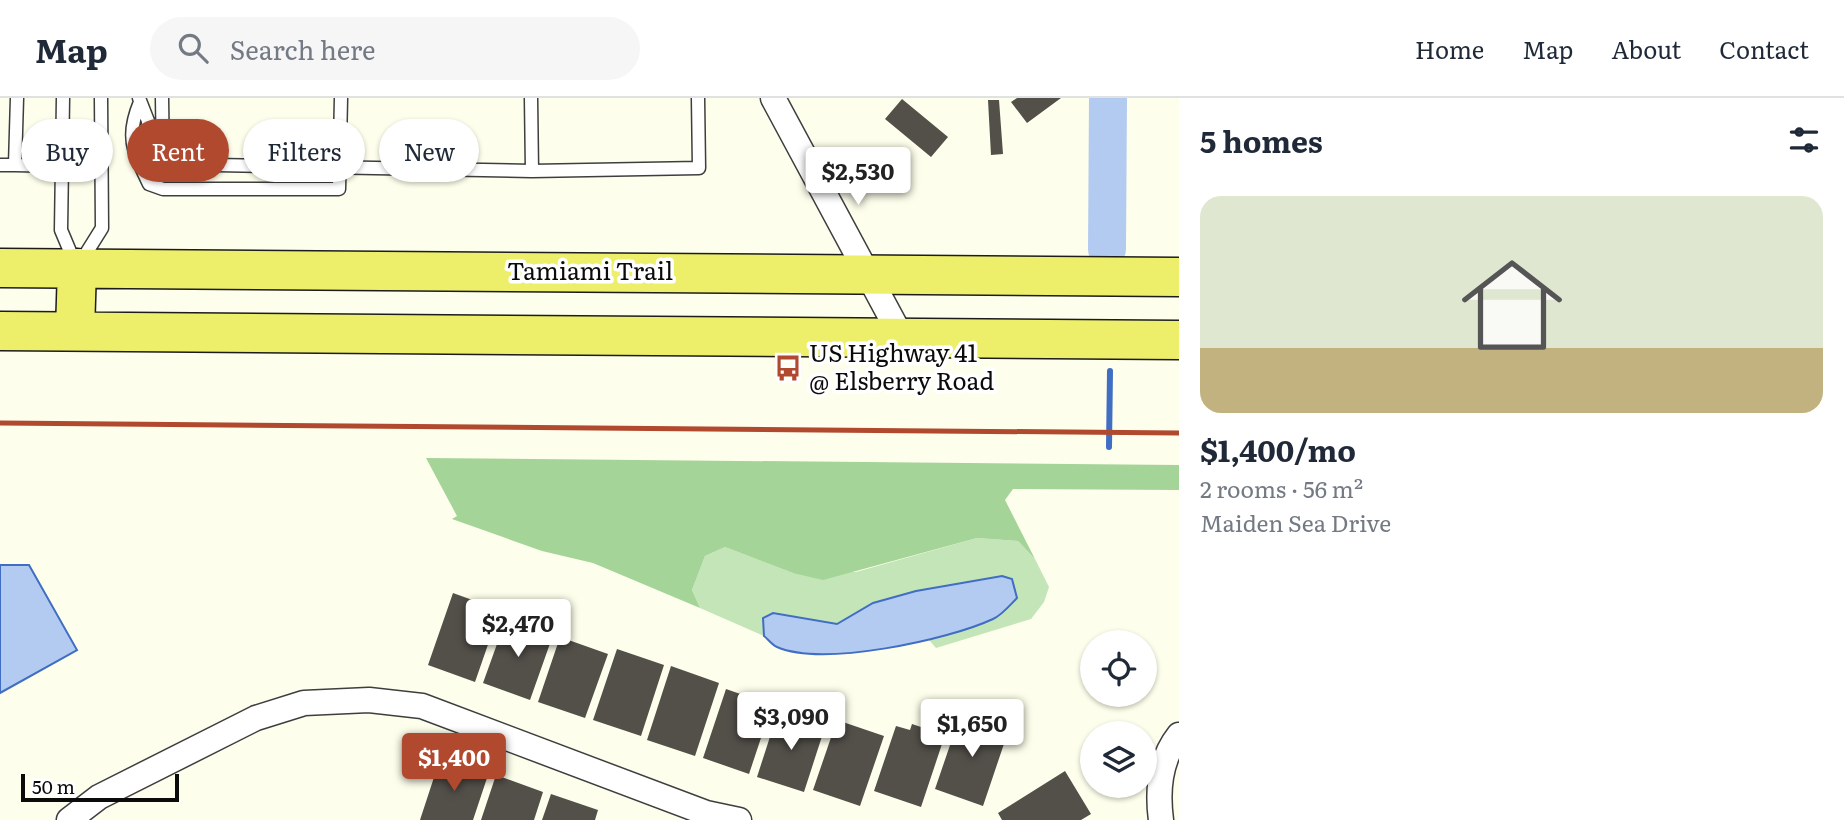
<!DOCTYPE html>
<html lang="en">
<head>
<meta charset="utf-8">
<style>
  :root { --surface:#fff; --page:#f6f6f7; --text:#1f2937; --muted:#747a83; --line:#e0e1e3; --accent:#b0492e }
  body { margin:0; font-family:Literata,serif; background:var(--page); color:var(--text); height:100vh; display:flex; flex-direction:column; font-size:26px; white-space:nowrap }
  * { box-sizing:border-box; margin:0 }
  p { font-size:23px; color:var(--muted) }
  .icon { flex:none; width:38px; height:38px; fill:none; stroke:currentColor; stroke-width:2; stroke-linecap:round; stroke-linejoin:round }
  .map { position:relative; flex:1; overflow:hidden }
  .drawer { display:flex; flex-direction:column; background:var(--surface); width:665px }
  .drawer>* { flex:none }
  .banner { position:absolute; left:21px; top:21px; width:665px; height:63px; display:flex; gap:14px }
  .tools { position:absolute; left:1080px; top:532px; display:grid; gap:14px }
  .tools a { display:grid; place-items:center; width:77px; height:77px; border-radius:50%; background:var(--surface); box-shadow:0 2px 5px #0004; font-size:35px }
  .scale { position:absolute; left:21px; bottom:18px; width:158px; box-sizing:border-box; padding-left:7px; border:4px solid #0b0b0b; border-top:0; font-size:19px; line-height:24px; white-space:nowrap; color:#0b0b0b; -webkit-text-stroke:5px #fff; paint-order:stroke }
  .price { position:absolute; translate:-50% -60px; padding:0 16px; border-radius:7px; background:#fff; color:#222; font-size:23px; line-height:46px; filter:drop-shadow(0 2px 4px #0008) }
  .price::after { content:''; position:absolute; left:50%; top:42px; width:21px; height:16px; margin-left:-10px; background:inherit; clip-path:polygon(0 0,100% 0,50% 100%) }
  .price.on { background:var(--accent); color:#fff }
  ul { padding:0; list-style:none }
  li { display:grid; align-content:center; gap:14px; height:371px; padding:0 21px }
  li span { display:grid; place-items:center; height:217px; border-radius:21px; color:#555 }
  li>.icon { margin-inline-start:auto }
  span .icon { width:126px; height:126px; fill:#fffc; stroke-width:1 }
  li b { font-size:30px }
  h2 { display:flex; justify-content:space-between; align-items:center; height:84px; padding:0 21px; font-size:30px }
  .tag { padding:0 24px; border-radius:32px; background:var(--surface); box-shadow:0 2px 5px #0004; font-size:24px; line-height:63px }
  .tag.on { background:var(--accent); color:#fff }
  header { display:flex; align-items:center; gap:42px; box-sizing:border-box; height:98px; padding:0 35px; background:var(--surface); border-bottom:2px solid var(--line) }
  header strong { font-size:33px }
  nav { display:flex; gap:38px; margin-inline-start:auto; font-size:24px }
  .search { width:490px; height:63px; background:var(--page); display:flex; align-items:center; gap:18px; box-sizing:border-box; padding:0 24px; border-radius:38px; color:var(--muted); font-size:26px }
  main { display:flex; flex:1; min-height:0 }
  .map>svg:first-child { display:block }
  .green { fill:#c4e5b8 }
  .forest { fill:#a4d498 }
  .water { fill:#b4cbf1; stroke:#406ec3; stroke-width:2 }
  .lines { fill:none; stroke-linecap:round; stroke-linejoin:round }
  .stream { stroke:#406ec3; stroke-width:6 }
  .river { stroke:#b4cbf1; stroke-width:38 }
  .building { fill:#534f49 }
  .service-casing { stroke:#3e3e3e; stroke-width:15 }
  .minor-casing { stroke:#3e3e3e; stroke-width:27 }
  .primary-casing { stroke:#1c1c1c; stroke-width:41 }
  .service { stroke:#fff; stroke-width:12 }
  .minor { stroke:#fff; stroke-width:24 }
  .primary { stroke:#edee6a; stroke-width:38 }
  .rail { stroke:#b0492e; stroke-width:5 }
  .labels { text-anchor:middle; stroke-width:7; stroke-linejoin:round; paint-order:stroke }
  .street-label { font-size:24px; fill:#0b0b0b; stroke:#fff }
  .poi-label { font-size:24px; fill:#0b0b0b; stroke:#fff; text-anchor:start }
</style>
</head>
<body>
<header>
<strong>Map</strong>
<div class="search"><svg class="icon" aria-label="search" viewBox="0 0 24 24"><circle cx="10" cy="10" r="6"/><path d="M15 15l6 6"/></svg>Search here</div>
<nav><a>Home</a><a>Map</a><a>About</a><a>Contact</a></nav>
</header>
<main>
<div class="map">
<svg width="1179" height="722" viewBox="0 0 1179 722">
  <rect width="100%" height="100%" fill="#fdfeeb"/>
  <path class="green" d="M977 440 1018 443 1035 461 1049 489 1044 504 1031 521 936 550 929 542 995 520 1017 500 1012 481 1002 478 916 493 872 505 837 526 773 515 763 520 764 538 700 510 692 492 705 458 725 449 793 475 856 474Z"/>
  <path class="forest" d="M426 360 1179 367V392L1013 391 1005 402 1035 461 1018 443 977 440 823 482 793 475 725 449 705 458 692 492 700 510 593 465 542 453 452 421 457 418Z"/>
  <path class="water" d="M0 467H29L77 552 0 595Z
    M1002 478 1012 481 1017 500C1010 507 1002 517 993 521 948 542 823 569 777 549 772 547 768 541 764 538L763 520 773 515 837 526 873 505 916 493Z"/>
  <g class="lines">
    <path class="stream" d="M1109 349 1110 273"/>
    <path class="river" d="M1107 151 1108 0"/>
  </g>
  <path class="building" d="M1017 0H1061L1027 25 1011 4Z
    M902 1 948 39 931 59 885 21Z
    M988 2H999L1003 56 991 57Z
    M453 495 500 512 475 584 428 567Z
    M506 521 553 537 530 602 483 585Z
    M560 539 608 556 585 620 538 604Z
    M617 551 664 567 641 638 593 622Z
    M671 568 719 585 695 658 647 642Z
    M726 591 772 607 749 676 703 660Z
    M778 614 825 629 804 694 757 679Z
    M961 615 1009 631 983 708 935 691Z
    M837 622 884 638 860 708 813 692Z
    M912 626 945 637 921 709 874 693 896 628 910 632Z
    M440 661 488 677 473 722H420Z
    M1065 673 1091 716 1081 722H1002L998 715Z
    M496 677 543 694 534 722H481Z
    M551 696 598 712 595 722H542Z"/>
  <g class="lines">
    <g class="service-casing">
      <path id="service" d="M63 0 61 132 77 170 102 130 101 0
        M139 0 148 23V55L141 69 149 86 163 91H339L341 0
        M162 0 163 66 532 73 531 0
        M140 4C130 28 129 46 141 69
        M0 67H15L17 0
        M15 67 61 68
        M532 73 699 70 698 0"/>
    </g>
    <g class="minor-casing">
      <path id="minor" d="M773 0 902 240
        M69 722 99 699 256 620 304 605 369 602 422 608 706 715 739 722
        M1161 722C1157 692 1160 661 1179 637"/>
    </g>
    <g class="primary-casing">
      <path id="primary" d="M0 170 1179 179
        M0 233 1179 242
        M75 233 77 170"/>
    </g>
    <use href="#service" class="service"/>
    <use href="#minor" class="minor"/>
    <use href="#primary" class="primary"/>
    <path class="rail" d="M0 325 1179 335"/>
  </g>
  <defs>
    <g id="bus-bare" transform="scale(2.1)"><path d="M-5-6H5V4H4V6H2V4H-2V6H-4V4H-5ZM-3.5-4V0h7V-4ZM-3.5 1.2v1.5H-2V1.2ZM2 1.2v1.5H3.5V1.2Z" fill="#b0492e" stroke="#fff" stroke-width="2.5" paint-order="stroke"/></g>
  </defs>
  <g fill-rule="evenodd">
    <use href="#bus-bare" x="788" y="270"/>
  </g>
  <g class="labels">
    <g class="street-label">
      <text x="590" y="182">Tamiami Trail</text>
    </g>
    <g class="poi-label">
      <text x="809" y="264">US Highway 41<tspan x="809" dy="28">@ Elsberry Road</tspan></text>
    </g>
  </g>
</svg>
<div class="tools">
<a><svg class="icon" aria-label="locate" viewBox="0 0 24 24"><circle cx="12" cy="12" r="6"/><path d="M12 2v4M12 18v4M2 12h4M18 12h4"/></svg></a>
<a><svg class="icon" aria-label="layers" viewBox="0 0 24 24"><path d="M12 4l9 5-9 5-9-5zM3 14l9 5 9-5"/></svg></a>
</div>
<div class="scale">50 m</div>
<b class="price" style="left:858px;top:109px">$2,530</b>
<b class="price" style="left:518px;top:561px">$2,470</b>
<b class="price" style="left:791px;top:654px">$3,090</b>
<b class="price" style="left:972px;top:661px">$1,650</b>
<b class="price on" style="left:454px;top:695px">$1,400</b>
<div class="banner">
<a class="tag">Buy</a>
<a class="tag on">Rent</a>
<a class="tag">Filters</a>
<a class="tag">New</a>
</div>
</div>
<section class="drawer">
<h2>5 homes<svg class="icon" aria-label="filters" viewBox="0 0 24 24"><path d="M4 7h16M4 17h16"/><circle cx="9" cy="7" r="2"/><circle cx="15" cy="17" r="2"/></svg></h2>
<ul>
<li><span style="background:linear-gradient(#dfe7d0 70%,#c2b280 0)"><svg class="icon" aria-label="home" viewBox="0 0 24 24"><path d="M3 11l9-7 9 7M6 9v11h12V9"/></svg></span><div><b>$1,400/mo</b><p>2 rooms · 56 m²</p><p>Maiden Sea Drive</p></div></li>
</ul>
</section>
</main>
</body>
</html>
